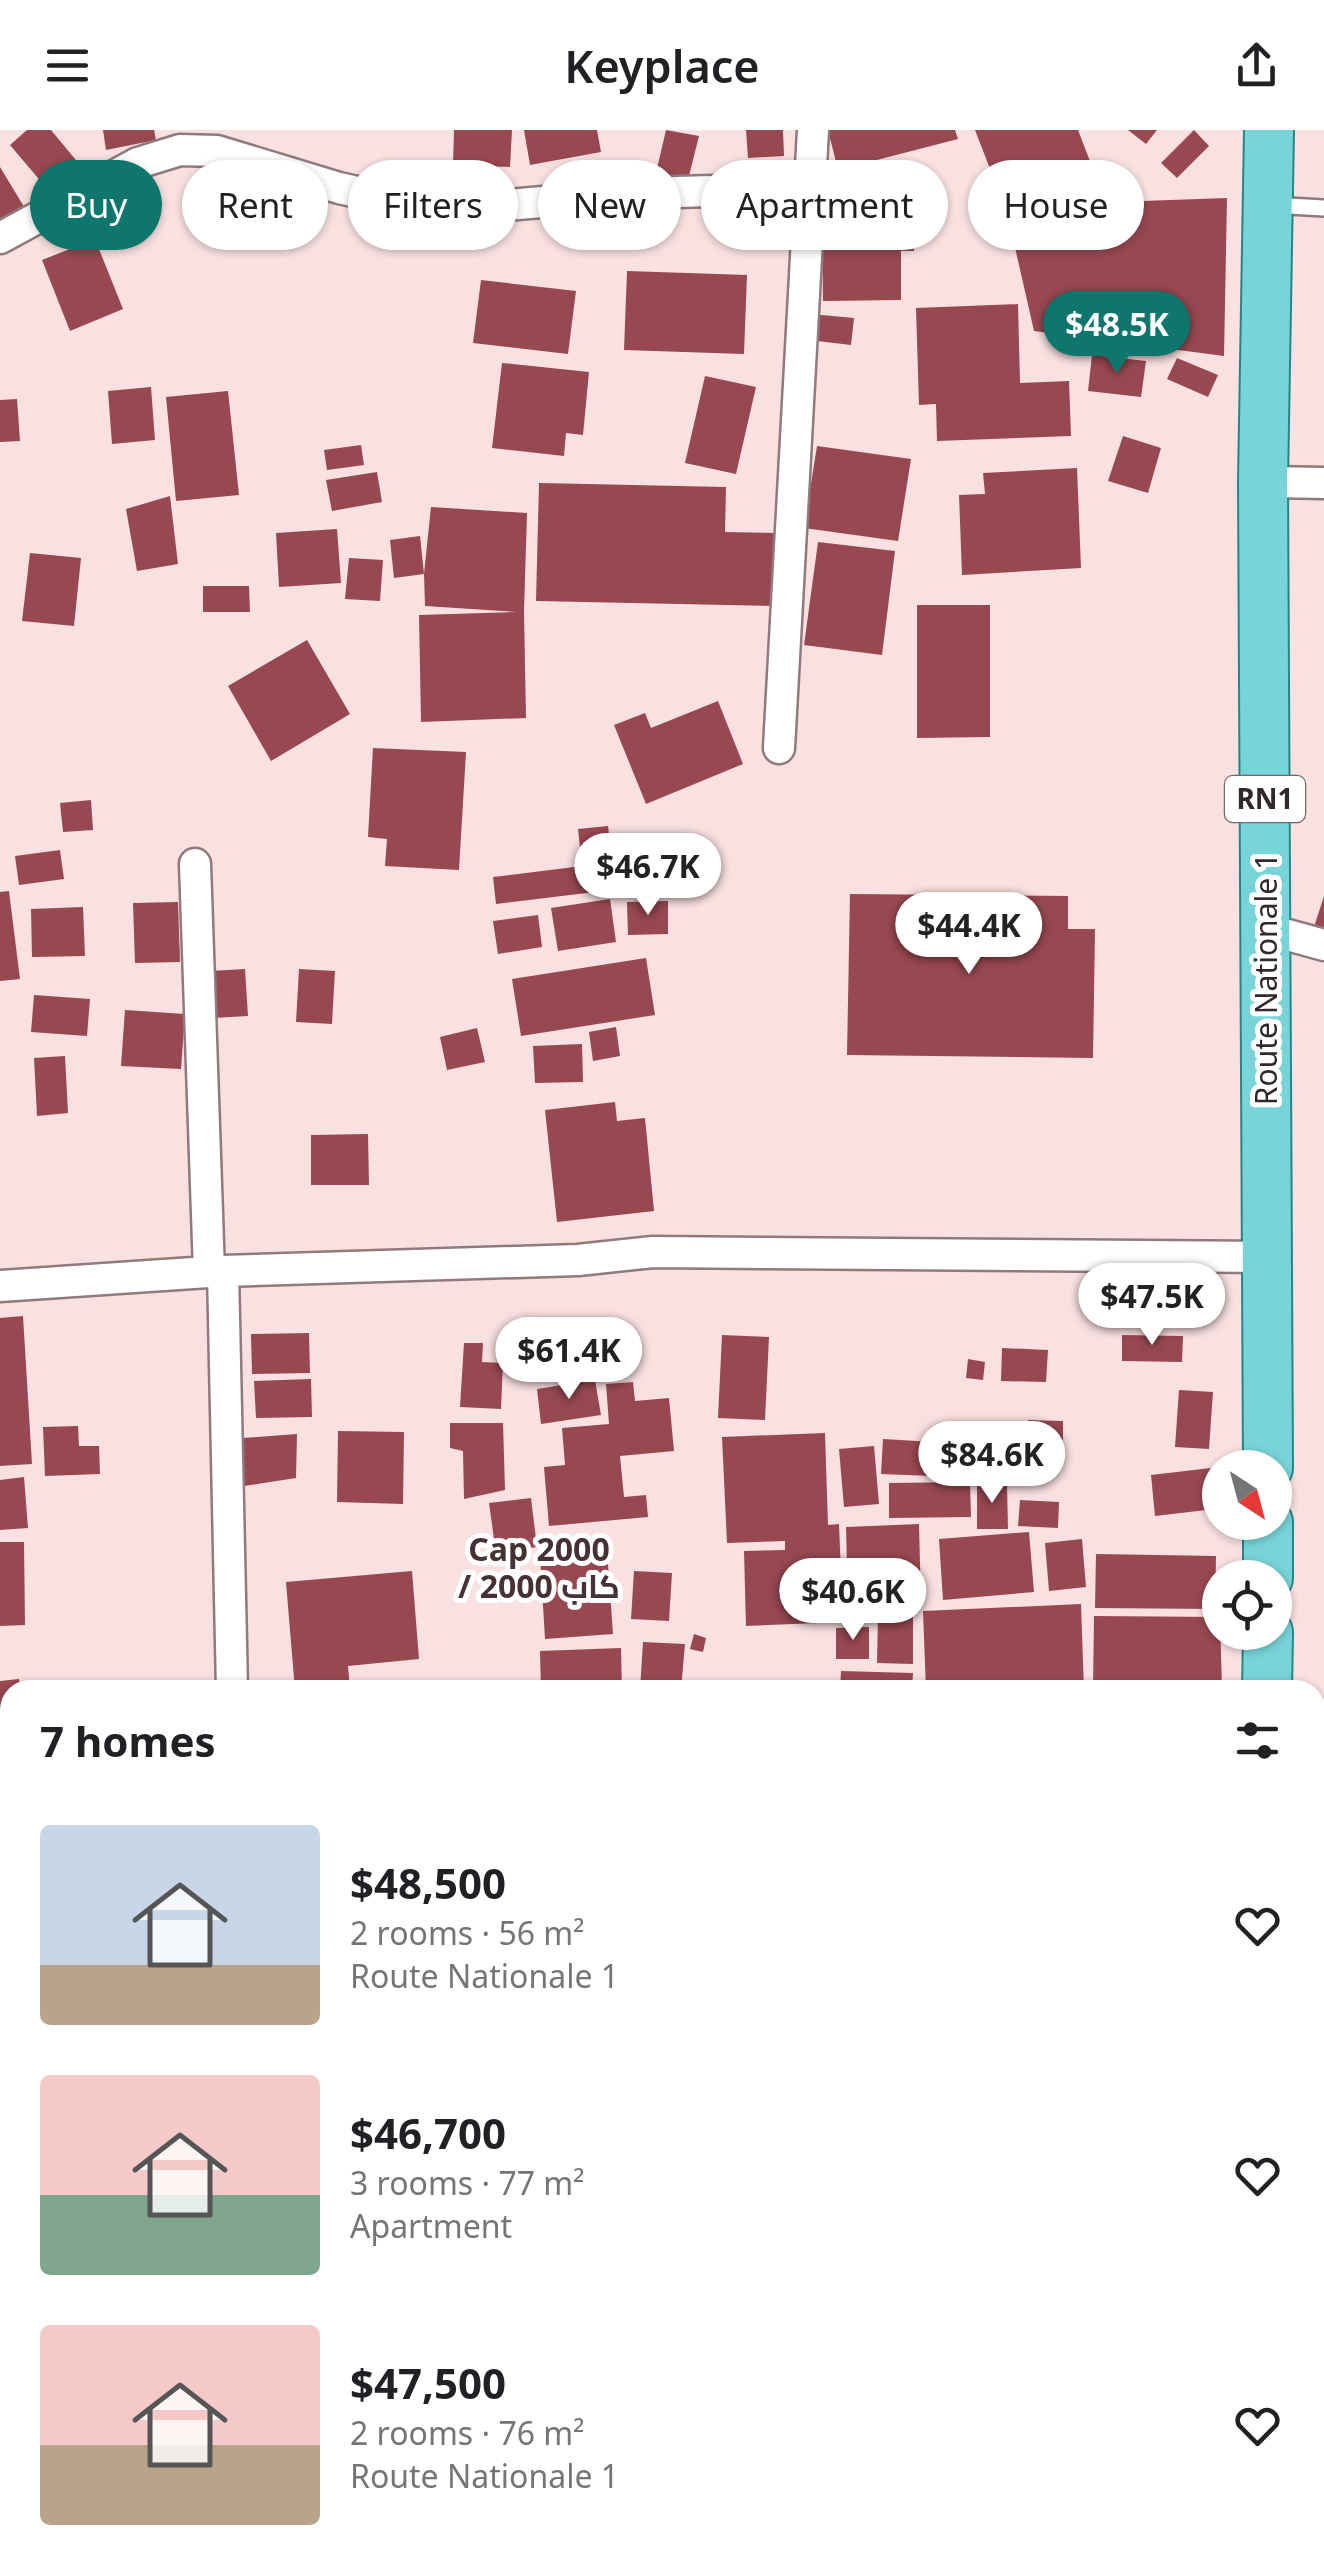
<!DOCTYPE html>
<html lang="en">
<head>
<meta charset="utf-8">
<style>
  :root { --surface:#fff; --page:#f2f2f2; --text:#202124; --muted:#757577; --accent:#0f766e }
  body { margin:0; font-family:"Noto Sans",Cairo,sans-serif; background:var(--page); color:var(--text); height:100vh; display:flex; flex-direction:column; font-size:38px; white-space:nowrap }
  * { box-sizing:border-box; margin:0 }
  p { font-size:32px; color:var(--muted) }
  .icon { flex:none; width:55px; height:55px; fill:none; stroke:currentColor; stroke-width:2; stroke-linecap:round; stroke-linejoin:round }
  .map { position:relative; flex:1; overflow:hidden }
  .drawer { position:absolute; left:0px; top:1550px; width:1325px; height:892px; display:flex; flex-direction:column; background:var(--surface); border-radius:30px 30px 0 0; box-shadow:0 2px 8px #0004 }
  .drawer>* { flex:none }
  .guide { position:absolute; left:30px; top:30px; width:1265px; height:90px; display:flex; gap:20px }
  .needle { width:65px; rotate:144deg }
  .fabs { position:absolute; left:1202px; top:1320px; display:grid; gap:20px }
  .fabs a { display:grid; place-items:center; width:90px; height:90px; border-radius:50%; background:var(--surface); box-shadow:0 2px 8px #0004; font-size:50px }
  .price { position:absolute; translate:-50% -85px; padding:0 22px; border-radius:35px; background:#fff; color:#222; font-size:32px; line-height:65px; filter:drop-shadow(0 2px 5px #0008) }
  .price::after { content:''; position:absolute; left:50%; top:60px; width:30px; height:22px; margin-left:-15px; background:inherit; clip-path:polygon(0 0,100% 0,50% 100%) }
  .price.active { background:var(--accent); color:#fff }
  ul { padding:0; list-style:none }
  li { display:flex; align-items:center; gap:30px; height:250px; padding:0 40px }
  li span { display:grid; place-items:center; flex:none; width:280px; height:200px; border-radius:10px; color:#555 }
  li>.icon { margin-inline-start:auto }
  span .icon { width:120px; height:120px; fill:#fffc; stroke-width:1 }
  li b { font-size:42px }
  h2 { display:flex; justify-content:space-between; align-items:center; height:120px; padding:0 40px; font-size:42px }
  .pill { padding:0 35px; border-radius:45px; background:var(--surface); box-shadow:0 2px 8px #0004; font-size:35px; line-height:90px }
  .pill.active { background:var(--accent); color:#fff }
  header { display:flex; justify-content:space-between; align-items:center; height:130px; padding:0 40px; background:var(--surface); font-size:45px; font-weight:600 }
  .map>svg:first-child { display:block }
  .building { fill:#984851 }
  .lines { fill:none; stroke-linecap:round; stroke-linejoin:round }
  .lane-casing { stroke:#917a7b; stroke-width:20 }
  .street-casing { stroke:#917a7b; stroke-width:35 }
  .primary-casing { stroke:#25868a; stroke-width:52 }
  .lane { stroke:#fff; stroke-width:15 }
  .street { stroke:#fff; stroke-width:30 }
  .primary { stroke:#78d4d8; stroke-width:48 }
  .labels { text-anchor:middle; stroke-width:10; stroke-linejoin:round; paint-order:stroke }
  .shield { fill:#fff; stroke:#706869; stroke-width:2.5 }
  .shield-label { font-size:28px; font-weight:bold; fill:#322829 }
  .street-label { font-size:30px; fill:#322829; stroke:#fff }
  .neighbourhood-label { font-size:32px; font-weight:bold; fill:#463234; stroke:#fff }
</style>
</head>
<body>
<header><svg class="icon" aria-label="menu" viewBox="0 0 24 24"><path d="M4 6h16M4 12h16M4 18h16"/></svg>Keyplace<svg class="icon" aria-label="share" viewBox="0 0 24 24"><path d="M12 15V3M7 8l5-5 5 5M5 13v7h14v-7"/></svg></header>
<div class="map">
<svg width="1324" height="2442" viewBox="0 0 1324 2442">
  <rect width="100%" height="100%" fill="#f9e0e1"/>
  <path class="building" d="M27 0H51L85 41 54 67 10 15Z
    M103 0H154L156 10 106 20Z
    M454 0H512L510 37 453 35Z
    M524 0H597L601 22 530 35Z
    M666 0 699 6 687 54 655 47Z
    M746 0H783L784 26 748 28Z
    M828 0H955L958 9 838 40Z
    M975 0H1078L1098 52 1009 88Z
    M1128 0H1157L1146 14Z
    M1194 0 1209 16 1177 48 1161 33Z
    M0 37 26 80 0 96Z
    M850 59H914V121H901V170L823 171 822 87H850Z
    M1227 68 1224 226 1034 201 1014 113 1114 72Z
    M95 109 123 179 70 201 42 130Z
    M627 141 747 145 744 224 624 220Z
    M481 150 576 161 568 224 473 213Z
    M1018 174 1020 253 1069 251 1071 306 937 311 936 274 919 275 916 178Z
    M811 184 854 188 851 215 809 210Z
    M1092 225 1146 231 1141 267 1088 261Z
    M1177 228 1218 245 1208 267 1167 249Z
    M502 233 589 242 583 305 566 303 564 326 492 318Z
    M705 246 756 257 736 344 685 333Z
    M151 257 155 310 112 314 108 261Z
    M228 261 239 365 176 371 166 267Z
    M17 269 20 311 0 312V270Z
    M1123 306 1161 318 1148 363 1108 351Z
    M361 315 364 335 327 340 324 320Z
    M817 316 911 329 898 411 804 398Z
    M1077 338 1081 438 962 445 959 365 985 364 983 343Z
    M377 342 382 372 332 381 326 350Z
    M539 353 726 357 725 402 782 403 780 476 536 471Z
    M170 366 178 434 137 441 126 379Z
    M431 377 527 383 524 482 526 588 421 592 419 485 517 482 425 476 424 444 394 448 390 410 420 406 424 444Z
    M337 399 341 453 279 457 276 403Z
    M818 412 895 421 882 525 804 515Z
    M30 423 81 428 74 496 22 491Z
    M349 428 383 430 380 471 345 469Z
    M203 456H249L250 482H203Z
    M917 475H990V607L917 608Z
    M307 510 350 584 271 631 228 556Z
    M718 571 743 634 646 674 614 595 645 583 651 598Z
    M373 618 466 622 459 740 385 736 387 709 368 707Z
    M91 670 93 700 63 702 60 673Z
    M608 696 612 729 617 728 620 759 496 774 493 747 582 736 578 699Z
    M60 720 64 749 19 755 15 726Z
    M672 728 704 729 702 763 650 761 651 742 671 743Z
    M9 761 20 849 0 851V762Z
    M850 764 1068 766V799H1095L1093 928 847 925Z
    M1324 766V800L1314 797Z
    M610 769 616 812 558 821 551 778Z
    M668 771V804L628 805 627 772Z
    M178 772 180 832 135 833 133 773Z
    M83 777 85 826 32 827 31 779Z
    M538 785 542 817 498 824 493 791Z
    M646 828 655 885 521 906 512 849Z
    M245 839 248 886 213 888 210 841Z
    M299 839 335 841 332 894 296 892Z
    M34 865 90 869 87 906 31 902Z
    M125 880 185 884 181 939 121 936Z
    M616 897 620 926 593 931 589 902Z
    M477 898 485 932 447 940 440 907Z
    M582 914 583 952 535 953 533 916Z
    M65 926 68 983 37 986 34 928Z
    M615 972 617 991 645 988 654 1081 557 1092 545 980Z
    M368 1004 369 1055H311V1005Z
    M23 1186 32 1334 0 1336V1188Z
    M569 1199 633 1204 630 1239 566 1234Z
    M309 1203 310 1243 252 1244 251 1204Z
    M722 1205 769 1207 765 1290 718 1288Z
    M1122 1205 1183 1206 1182 1232 1122 1231Z
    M464 1213H483L482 1232 503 1233 501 1279 460 1277Z
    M1002 1218 1048 1220 1046 1252 1001 1251Z
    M968 1229 985 1232 983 1250 966 1248Z
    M311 1249 312 1287 256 1288 254 1251Z
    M595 1250 601 1285 541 1294 537 1259Z
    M633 1252 635 1271 669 1268 674 1321 620 1326 624 1367 646 1365 648 1387 549 1396 544 1337 565 1335 562 1298 609 1294 606 1254Z
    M1179 1260 1213 1262 1209 1319 1175 1317Z
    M1028 1290 1063 1291V1313L1028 1312Z
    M450 1293H503L505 1360 464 1369 463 1321 450 1318Z
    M78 1296 79 1316H99L100 1344 45 1346 43 1297Z
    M338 1301 404 1302 403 1374 337 1372Z
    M825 1303 828 1395 839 1394 843 1492 746 1496 744 1421 785 1420V1411L727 1413 722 1307Z
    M297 1304 296 1348 244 1356 243 1308Z
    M883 1309 934 1312 932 1346 881 1344Z
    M958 1309 959 1318 944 1319 943 1310Z
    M874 1316 879 1374 844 1377 839 1319Z
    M940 1337 956 1340 955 1348 939 1345Z
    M1211 1338 1215 1379 1155 1386 1151 1345Z
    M24 1347 28 1398 0 1400V1350Z
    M970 1352 971 1387 889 1388V1353Z
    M1007 1353 1008 1399H977V1354Z
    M531 1368 537 1417 496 1423 489 1373Z
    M1020 1370 1059 1372 1058 1398 1018 1396Z
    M919 1394 921 1473 848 1476 846 1397Z
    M1029 1402 1034 1462 943 1470 939 1409Z
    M1082 1409 1086 1457 1049 1461 1045 1413Z
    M0 1412H24L25 1495 0 1496Z
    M607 1420 613 1504 545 1509 540 1425Z
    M1096 1424 1216 1426 1215 1479 1095 1478Z
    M412 1441 419 1529 348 1536 350 1560H295L286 1452Z
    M634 1441 672 1443 669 1491 631 1489Z
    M1081 1474 1084 1560H926L923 1481Z
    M1094 1486 1220 1487 1222 1560H1093Z
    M878 1487H913V1534L877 1533Z
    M869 1497V1529H836V1498Z
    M694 1504 706 1508 703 1522 690 1519Z
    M643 1512 685 1514 681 1560H640Z
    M621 1518 622 1560H541L540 1521Z
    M841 1541 913 1543 912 1560H840Z
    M19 1549 21 1560H10V1586L0 1588V1551Z
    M10 1974V2000L0 2001V1975Z
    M0 2009H10V2059H0Z
    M0 2116 10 2118 8 2139 0 2138Z
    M0 2358H10V2424H0Z
    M1320 2409 1324 2410V2442H1311Z
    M110 2432H146L145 2442H110Z
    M154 2432H191V2442H153Z
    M334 2432H442V2442H334Z
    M620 2432H707L708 2442H621Z
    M773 2432H891L892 2435 823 2442H774Z
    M1014 2432H1187V2442H1015Z
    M0 2435 20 2438V2442H0Z"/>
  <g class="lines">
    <g class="lane-casing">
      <path id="lane" d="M1271 75 1324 78"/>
    </g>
    <g class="street-casing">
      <path id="street" d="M0 108 138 33 180 20 217 21 339 58 411 74 474 78 643 63 811 58
        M1263 352 1324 353
        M779 618 813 0
        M195 734 209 1142
        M1266 799 1324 815
        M223 1141 232 1560
        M0 1156 223 1141 578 1130 653 1122 1269 1127"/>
    </g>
    <g class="primary-casing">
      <path id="primary" d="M1268 1338 1263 352 1269 0
        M1268 1448V1392
        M1267 1560 1268 1502
        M1264 2442V2432"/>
    </g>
    <use href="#lane" class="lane"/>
    <use href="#street" class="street"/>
    <use href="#primary" class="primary"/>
  </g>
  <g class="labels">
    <rect class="shield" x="1225" y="646" width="80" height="46" rx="8"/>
    <g class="shield-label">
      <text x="1265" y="679">RN1</text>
    </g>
    <g class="street-label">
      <text transform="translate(1267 849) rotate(-90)" y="10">Route Nationale 1</text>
    </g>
    <g class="neighbourhood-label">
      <text x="539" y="1431">Cap 2000<tspan x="539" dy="37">/ كاب 2000</tspan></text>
    </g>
  </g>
</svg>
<div class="fabs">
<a><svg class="needle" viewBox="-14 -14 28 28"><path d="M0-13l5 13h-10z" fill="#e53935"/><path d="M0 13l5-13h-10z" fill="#757577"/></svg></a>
<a><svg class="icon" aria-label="locate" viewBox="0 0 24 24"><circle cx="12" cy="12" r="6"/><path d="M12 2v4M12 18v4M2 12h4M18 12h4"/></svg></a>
</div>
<b class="price active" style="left:1117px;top:246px">$48.5K</b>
<b class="price" style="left:648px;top:788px">$46.7K</b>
<b class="price" style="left:969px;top:847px">$44.4K</b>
<b class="price" style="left:1152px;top:1218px">$47.5K</b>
<b class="price" style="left:569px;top:1272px">$61.4K</b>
<b class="price" style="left:992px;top:1376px">$84.6K</b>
<b class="price" style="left:853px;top:1513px">$40.6K</b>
<div class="guide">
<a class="pill active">Buy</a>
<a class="pill">Rent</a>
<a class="pill">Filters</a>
<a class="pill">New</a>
<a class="pill">Apartment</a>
<a class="pill">House</a>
</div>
<section class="drawer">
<h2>7 homes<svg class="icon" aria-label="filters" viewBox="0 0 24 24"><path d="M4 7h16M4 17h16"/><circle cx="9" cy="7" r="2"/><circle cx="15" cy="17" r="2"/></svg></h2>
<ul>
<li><span style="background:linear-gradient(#c9d6e8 70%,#b9a48a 0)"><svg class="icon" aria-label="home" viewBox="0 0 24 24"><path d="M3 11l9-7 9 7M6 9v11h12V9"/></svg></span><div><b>$48,500</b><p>2 rooms · 56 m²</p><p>Route Nationale 1</p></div><svg class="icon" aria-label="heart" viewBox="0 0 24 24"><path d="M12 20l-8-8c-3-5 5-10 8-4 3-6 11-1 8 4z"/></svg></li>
<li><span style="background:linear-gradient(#f6c9c9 60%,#7fa58c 0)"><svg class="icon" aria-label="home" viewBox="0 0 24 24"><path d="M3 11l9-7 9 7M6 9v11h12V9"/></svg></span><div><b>$46,700</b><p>3 rooms · 77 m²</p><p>Apartment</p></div><svg class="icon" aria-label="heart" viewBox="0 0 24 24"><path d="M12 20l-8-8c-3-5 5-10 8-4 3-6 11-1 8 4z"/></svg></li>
<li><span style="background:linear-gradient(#f6c9c9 60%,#b9a48a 0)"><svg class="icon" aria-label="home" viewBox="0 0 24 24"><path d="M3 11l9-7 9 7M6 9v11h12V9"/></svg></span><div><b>$47,500</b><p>2 rooms · 76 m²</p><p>Route Nationale 1</p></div><svg class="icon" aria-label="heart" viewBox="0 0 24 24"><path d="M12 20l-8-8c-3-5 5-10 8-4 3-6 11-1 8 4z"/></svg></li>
</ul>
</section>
</div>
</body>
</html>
